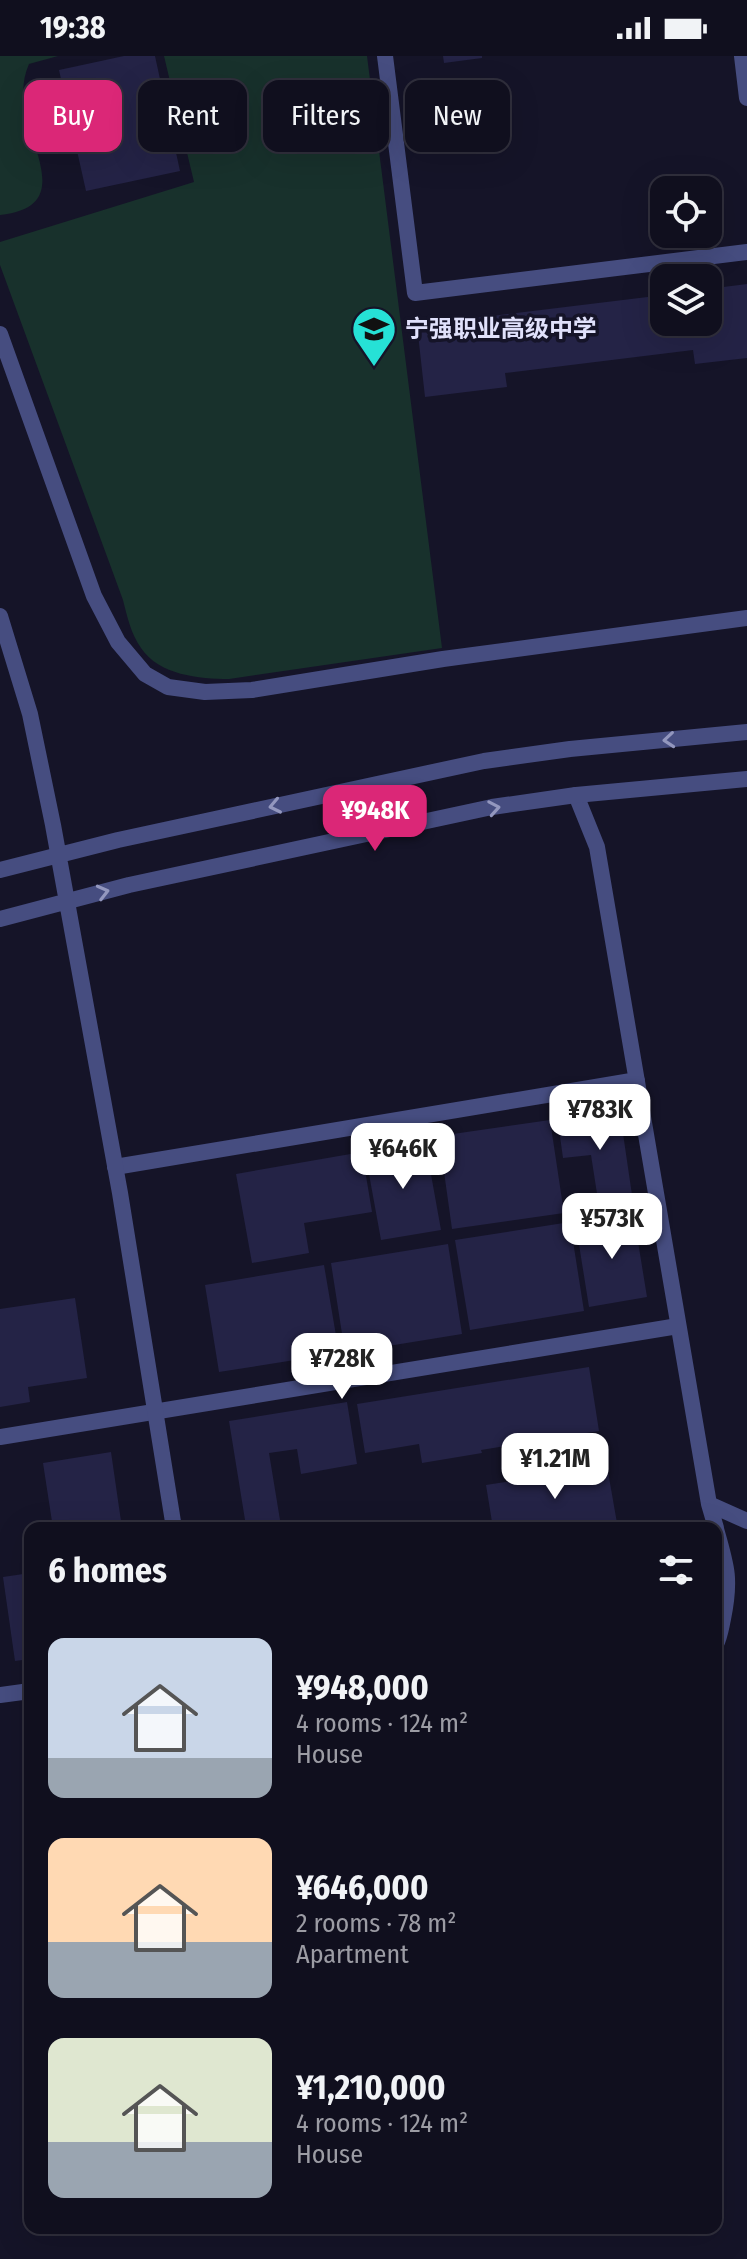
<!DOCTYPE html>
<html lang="en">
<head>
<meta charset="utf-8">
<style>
  :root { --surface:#100f1e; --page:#191827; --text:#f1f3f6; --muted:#9c9ca4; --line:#302f3c; --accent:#db2777 }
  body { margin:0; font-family:"Fira Sans Condensed","Noto Sans SC",sans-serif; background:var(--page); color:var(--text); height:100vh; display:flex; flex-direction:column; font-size:30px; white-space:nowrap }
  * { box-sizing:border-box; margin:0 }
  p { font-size:26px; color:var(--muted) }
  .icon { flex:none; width:44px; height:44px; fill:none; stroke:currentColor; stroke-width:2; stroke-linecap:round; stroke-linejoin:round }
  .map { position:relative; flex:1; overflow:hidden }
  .details { position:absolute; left:24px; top:1466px; width:698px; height:712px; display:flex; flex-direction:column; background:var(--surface); border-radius:16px; box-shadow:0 8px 32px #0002,0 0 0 2px var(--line) }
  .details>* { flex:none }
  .top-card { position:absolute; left:24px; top:24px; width:700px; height:72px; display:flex; gap:16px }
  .controls { position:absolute; left:650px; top:120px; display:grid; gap:16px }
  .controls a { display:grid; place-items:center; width:72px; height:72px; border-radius:16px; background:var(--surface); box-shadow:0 8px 32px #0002,0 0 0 2px var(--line); font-size:40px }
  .price { position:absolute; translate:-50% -68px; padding:0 18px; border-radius:16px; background:#fff; color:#222; font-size:26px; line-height:52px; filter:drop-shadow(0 2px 4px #0008) }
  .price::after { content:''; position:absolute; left:50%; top:48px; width:24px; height:18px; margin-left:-12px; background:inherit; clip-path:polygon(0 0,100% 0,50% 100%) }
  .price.current { background:var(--accent); color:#fff }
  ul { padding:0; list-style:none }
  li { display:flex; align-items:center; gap:24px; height:200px; padding:0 24px }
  li span { display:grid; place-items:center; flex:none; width:224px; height:160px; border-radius:16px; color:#555 }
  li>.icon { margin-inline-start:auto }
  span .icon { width:96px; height:96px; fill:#fffc; stroke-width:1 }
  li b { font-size:34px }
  h2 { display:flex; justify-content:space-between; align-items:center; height:96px; padding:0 24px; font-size:34px }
  .pill { padding:0 28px; border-radius:16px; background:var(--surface); box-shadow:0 8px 32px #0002,0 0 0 2px var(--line); font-size:28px; line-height:72px }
  .pill.current { background:var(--accent); color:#fff }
  .status { display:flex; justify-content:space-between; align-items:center; height:56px; padding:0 40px; background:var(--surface); direction:ltr }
  .status svg { height:22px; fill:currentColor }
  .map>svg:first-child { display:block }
  .green { fill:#18312c }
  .building { fill:#242346 }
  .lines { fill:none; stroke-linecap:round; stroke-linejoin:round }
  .service { stroke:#464d80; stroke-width:16 }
  .minor { stroke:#464d80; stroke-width:16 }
  .tertiary { stroke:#464d80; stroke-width:16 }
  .oneway { stroke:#9397be }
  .labels { text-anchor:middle; stroke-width:7; stroke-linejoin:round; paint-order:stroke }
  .poi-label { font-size:24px; font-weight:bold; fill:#e0e1fb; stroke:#151428; text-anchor:start }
</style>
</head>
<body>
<div class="status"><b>19:38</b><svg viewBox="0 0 49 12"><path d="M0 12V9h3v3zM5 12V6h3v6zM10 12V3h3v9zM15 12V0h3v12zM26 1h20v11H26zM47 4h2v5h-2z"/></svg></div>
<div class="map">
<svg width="747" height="2203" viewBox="0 0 747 2203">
  <rect width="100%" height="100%" fill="#151428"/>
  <path class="green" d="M0 0H58L29 8C22 24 22 39 26 57 34 99 70 152 0 159Z
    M164 0H367L442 592 229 623C199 623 159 619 141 592 131 578 127 560 123 544L0 209V186L194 126Z"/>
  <path class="building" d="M124 0H155L180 115 86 135 59 14Z
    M443 0H482V2L444 7Z
    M747 228V302L695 308 693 294 505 317 507 331 425 341 417 269 664 239V266H708V233Z
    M620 1057 632 1139 598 1144 591 1099 563 1102 558 1066Z
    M550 1064 564 1157 452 1173 439 1080Z
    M425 1085 441 1174 381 1184 365 1096Z
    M362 1096 372 1156 304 1167 309 1197 252 1207 236 1118Z
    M633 1155 647 1241 589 1251 577 1176 599 1173 596 1161Z
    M570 1166 584 1255 470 1274 455 1184Z
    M448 1188 462 1278 345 1297 331 1207Z
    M324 1209 339 1297 219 1316 205 1229Z
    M75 1242 87 1322 28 1331 30 1346 0 1351V1253Z
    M589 1311 599 1375 481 1394 482 1397 422 1407 419 1388 365 1397 357 1348Z
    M347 1346 357 1408 301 1418 297 1393 269 1397 280 1464 246 1470 229 1365Z
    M111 1396 122 1472H53L43 1407Z
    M607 1410 617 1467 615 1472H493L486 1429Z
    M30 1517V1603L15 1605 3 1521Z"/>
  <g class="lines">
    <path class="service" d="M385 0 415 237 747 196
      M742 0 747 42
      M0 278 94 540 118 586 145 618 168 631 205 636 252 634 443 603 747 562"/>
    <path class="minor" d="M576 739 597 791 709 1448 716 1472
      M115 1111 637 1024
      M0 1381 678 1270
      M709 1448 747 1465
      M716 1473C727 1511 731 1523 723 1563 721 1572 720 1580 716 1588
      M0 1639 30 1635"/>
    <path class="tertiary" d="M0 560 30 658 53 769 120 1137 174 1472
      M0 814 118 784 484 705 570 693 747 676
      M0 863 129 829 492 751 576 739 747 723"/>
  </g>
  <defs><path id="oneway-chevron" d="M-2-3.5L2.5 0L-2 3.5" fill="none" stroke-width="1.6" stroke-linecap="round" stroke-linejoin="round" transform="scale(2)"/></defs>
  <g class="oneway">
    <use href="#oneway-chevron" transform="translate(669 684) rotate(175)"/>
    <use href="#oneway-chevron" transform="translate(275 750) rotate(168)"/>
    <use href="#oneway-chevron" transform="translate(494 752) rotate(-10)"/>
    <use href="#oneway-chevron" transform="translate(103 836) rotate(-14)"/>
  </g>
  <defs>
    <g id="school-pin" transform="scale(2.3)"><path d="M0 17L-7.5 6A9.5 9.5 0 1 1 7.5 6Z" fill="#26e1d6" stroke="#151428"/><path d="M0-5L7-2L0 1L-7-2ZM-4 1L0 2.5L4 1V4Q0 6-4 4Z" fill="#111"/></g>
  </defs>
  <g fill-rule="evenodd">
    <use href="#school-pin" x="374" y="273"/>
  </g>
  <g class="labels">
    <g class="poi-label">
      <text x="405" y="281">宁强职业高级中学</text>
    </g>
  </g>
</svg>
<div class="controls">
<a><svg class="icon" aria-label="locate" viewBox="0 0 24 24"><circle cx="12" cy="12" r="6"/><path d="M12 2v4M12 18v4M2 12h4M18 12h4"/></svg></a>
<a><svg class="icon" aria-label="layers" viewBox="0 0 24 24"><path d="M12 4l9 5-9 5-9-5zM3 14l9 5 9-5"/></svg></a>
</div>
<b class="price current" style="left:375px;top:797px">¥948K</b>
<b class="price" style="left:600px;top:1096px">¥783K</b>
<b class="price" style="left:403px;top:1135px">¥646K</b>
<b class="price" style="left:612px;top:1205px">¥573K</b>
<b class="price" style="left:342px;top:1345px">¥728K</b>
<b class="price" style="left:555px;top:1445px">¥1.21M</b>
<div class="top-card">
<a class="pill current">Buy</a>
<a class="pill">Rent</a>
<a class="pill">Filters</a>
<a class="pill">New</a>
</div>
<section class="details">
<h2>6 homes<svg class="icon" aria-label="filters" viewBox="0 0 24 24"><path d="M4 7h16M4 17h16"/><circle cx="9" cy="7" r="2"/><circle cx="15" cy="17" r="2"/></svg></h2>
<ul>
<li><span style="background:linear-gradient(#c9d6e8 75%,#9aa5b1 0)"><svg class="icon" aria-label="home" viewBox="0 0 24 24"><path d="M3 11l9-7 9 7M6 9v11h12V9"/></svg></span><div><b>¥948,000</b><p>4 rooms · 124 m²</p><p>House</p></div></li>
<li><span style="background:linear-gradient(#ffd9b3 65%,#9aa5b1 0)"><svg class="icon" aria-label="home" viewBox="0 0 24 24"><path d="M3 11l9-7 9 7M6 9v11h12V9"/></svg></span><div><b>¥646,000</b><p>2 rooms · 78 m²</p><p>Apartment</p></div></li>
<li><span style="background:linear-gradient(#dfe7d0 65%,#9aa5b1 0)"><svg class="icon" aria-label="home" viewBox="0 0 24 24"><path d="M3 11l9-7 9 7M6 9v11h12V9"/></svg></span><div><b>¥1,210,000</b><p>4 rooms · 124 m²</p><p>House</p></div></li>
</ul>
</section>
</div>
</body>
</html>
